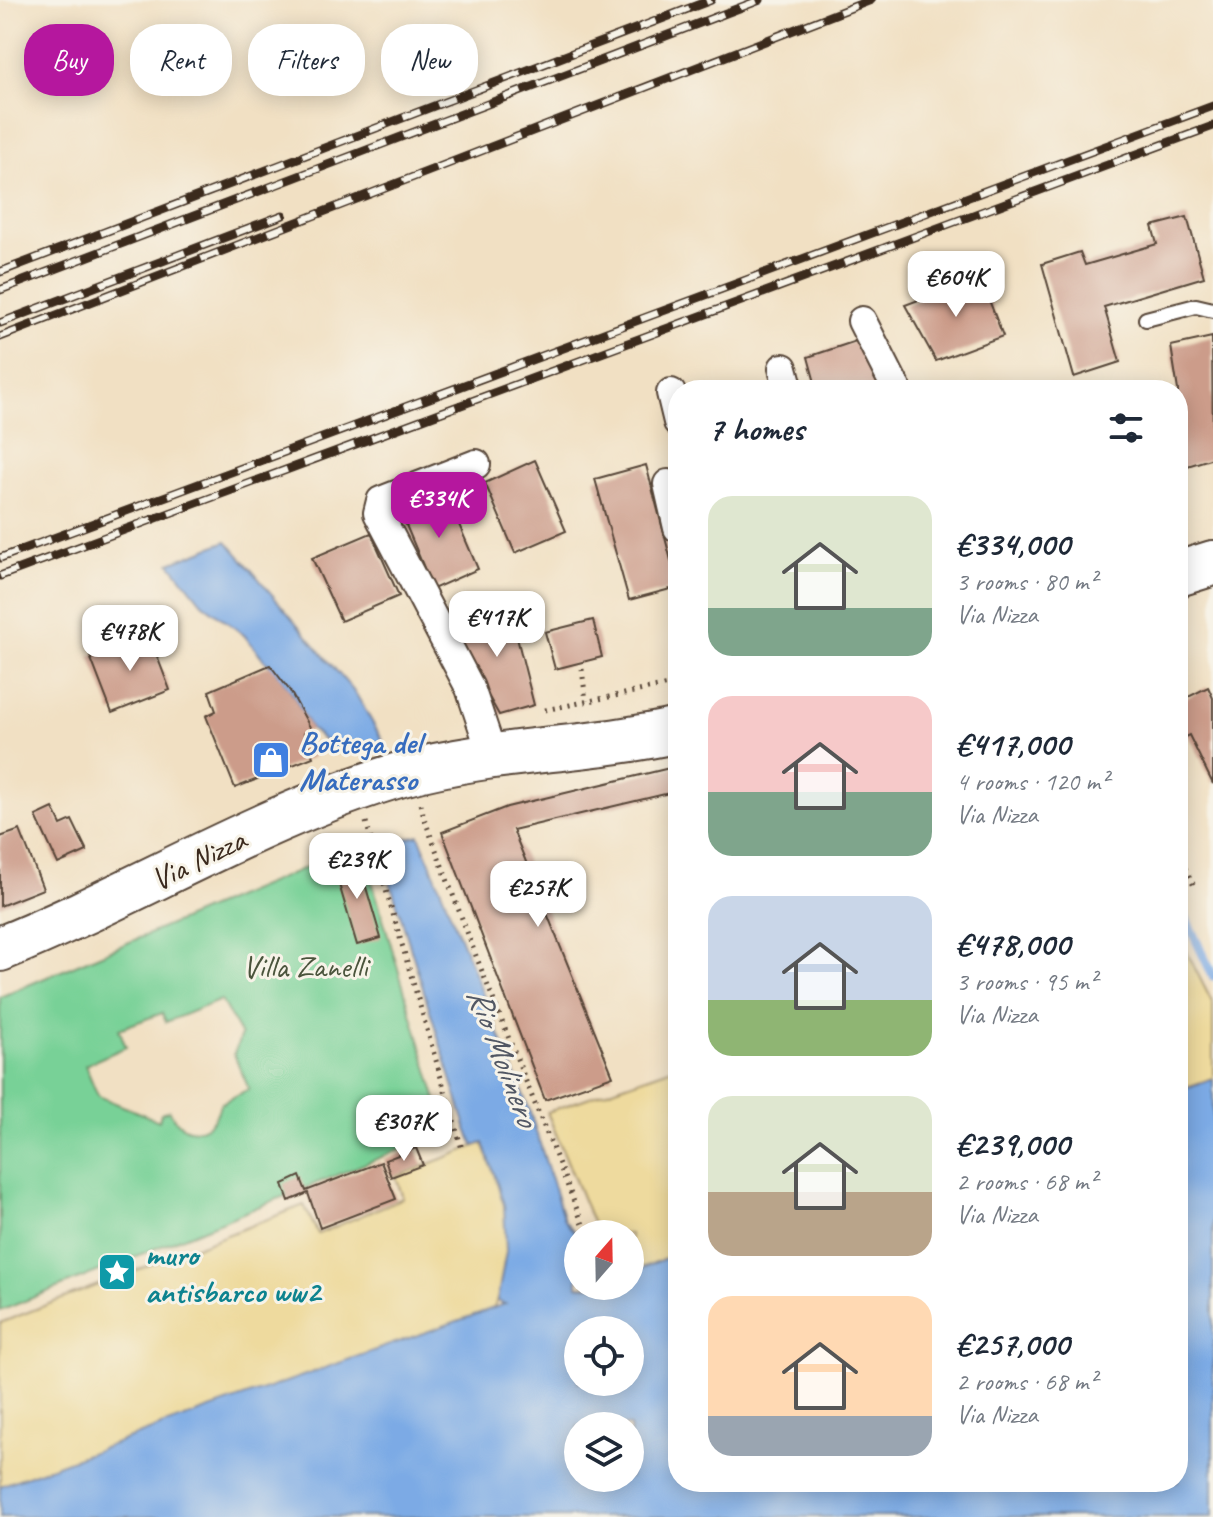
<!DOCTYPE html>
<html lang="en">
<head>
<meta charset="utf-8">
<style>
  :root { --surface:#fff; --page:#f2f2f3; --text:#1f2937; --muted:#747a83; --accent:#b5179e }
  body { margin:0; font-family:Caveat,sans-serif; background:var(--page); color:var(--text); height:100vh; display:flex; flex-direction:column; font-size:30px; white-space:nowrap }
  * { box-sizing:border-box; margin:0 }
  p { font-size:26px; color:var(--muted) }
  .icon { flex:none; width:44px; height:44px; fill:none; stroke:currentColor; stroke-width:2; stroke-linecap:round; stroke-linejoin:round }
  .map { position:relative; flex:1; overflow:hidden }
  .panel { position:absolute; left:668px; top:380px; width:520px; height:1112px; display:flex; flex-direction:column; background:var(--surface); border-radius:32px; box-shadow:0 4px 20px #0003 }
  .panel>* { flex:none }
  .hud { position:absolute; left:24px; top:24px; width:524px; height:72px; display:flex; gap:16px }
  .needle { width:52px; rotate:20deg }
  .tools { position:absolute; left:564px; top:1220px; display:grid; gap:16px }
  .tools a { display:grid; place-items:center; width:80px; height:80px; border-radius:50%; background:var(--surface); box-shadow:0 4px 20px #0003; font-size:40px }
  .price { position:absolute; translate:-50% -68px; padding:0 18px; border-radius:16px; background:#fff; color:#222; font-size:26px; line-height:52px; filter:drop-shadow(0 2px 4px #0008) }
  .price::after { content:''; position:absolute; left:50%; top:48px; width:24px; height:18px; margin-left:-12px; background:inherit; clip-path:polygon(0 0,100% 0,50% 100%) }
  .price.active { background:var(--accent); color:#fff }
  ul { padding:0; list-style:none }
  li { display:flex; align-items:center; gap:24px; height:200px; padding:0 40px }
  li span { display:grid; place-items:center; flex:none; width:224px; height:160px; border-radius:24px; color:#555 }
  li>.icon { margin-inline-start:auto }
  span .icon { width:96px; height:96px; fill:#fffc; stroke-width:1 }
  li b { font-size:34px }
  h2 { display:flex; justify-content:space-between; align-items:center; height:96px; padding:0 40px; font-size:34px }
  .tag { padding:0 28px; border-radius:32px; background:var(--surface); box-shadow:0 4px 20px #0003; font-size:28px; line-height:72px }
  .tag.active { background:var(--accent); color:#fff }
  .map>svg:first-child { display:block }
  .green { fill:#78d197; stroke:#5a7e5a; stroke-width:2; fill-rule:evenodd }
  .sand { fill:#eeda9e; stroke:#94825e; stroke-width:2 }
  .water { fill:#7baae5; stroke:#5b6a82; stroke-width:2; fill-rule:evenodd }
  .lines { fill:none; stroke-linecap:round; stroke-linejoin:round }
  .stream { stroke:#7baae5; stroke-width:9 }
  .building { fill:#cc9c8a }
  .service-casing { stroke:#564537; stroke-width:18 }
  .minor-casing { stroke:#564537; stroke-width:32 }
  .primary-casing { stroke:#564537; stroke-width:48 }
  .path { stroke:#564537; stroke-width:5; stroke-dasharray:2 6; stroke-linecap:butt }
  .service { stroke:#fff; stroke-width:14 }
  .minor { stroke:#fff; stroke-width:28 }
  .primary { stroke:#fff; stroke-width:44 }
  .rail-casing { stroke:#3b2a1e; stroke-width:9 }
  .rail { stroke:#f7f3e8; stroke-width:6; stroke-dasharray:18; stroke-linecap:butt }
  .labels { text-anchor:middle; stroke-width:6; stroke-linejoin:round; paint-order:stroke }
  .shop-label { font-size:32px; font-weight:bold; fill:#366cbe; stroke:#f7f3e8; text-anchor:start }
  .street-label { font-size:32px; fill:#3b2a1e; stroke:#f7f3e8 }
  .park-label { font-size:32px; fill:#4a543c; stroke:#f7f3e8 }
  .culture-label { font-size:32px; font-weight:bold; fill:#0d838f; stroke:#f7f3e8; text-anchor:start }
  .water-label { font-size:34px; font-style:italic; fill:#515764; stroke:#f7f3e8 }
</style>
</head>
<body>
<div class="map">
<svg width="1213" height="1517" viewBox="0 0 1213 1517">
  <rect width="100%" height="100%" fill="#f7f3e8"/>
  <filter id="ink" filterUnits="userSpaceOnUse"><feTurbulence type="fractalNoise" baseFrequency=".0125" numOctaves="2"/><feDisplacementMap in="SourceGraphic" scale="16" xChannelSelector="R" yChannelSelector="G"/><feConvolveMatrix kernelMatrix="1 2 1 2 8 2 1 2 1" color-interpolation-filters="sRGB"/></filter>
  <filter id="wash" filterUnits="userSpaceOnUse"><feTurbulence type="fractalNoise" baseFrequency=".006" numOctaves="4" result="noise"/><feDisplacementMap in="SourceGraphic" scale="32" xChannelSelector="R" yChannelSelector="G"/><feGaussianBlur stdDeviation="1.8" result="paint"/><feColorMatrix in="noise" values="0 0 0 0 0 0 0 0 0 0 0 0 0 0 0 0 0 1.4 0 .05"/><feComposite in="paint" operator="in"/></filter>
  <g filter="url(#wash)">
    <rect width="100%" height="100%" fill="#f1e0c3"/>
    <path class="green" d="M361 844 446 1131 0 1311V997ZM221 1000 241 1035 234 1054 249 1089 220 1104C213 1135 183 1139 169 1110L161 1113 159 1121 98 1096 85 1065 126 1047 119 1029 162 1013 166 1022Z"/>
    <path class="sand" d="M1178 935 1213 1004V1078L1178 1090Z
      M678 1066V1253L630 1273V1234H597L547 1112Z
      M483 1143C490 1162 499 1183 504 1203 515 1252 496 1305 480 1351L0 1517V1323L304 1205 318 1234 403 1198 396 1177Z"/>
    <path class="water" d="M227 541 356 694 383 741 338 753 311 729 290 691 244 635 202 603 170 563Z
      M419 835 529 1109 564 1220 578 1236V1286H630V1273L678 1253V1482H1178V1090L1213 1079V1517H0V1486L165 1425 505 1304 497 1301 506 1251 504 1205 484 1143 474 1146 466 1127 379 846ZM578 1330H630V1382H578ZM578 1426H630V1478H578Z"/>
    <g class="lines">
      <path class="stream" d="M1178 902 1213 976"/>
    </g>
    <g id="blocks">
      <path class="building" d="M1187 217 1204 277 1104 307 1120 362 1074 377 1042 264 1080 252 1085 265 1157 244 1152 226Z
        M980 277 1003 336 936 361 905 305Z
        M1212 337 1213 458 1178 469V390L1171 346Z
        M859 340 886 390H817L808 357Z
        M535 460 566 531 515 553 485 483Z
        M646 465 678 587 629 600 595 479Z
        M445 492 478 569 433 589 400 511Z
        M371 533 399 596 341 621 312 558Z
        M509 606 534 705 499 715 462 649 456 624 476 618V613Z
        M593 620 602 657 555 669 545 632Z
        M148 633 170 690 112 713 90 656Z
        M270 665 290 691 311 729 304 733 313 757 235 788 206 716 216 711 209 691Z
        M1208 687 1213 698V784L1189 735 1178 740V702Z
        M678 766V791L513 830 613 1076 545 1100 442 832 507 807Z
        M53 808 61 825 72 820 87 851 58 864 36 816Z
        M20 830 43 889 0 906V837Z
        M357 857 381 938 357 945 333 864Z
        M416 1148 423 1165 391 1177 385 1160Z
        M381 1162 396 1199 320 1228 308 1193 289 1201 283 1184 300 1176 306 1191Z"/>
    </g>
  </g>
  <g filter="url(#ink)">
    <use href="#blocks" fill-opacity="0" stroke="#564537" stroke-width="2"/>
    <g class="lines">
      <g class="service-casing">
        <path id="service" d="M1146 319 1196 306 1213 310"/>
      </g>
      <g class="minor-casing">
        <path id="minor" d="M862 321 897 390
          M783 368 789 390
          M671 393 678 422
          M476 464 381 501 378 513 470 688 493 757
          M668 484 678 528"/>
      </g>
      <g class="primary-casing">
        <path id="primary" d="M1178 574 1213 563
          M0 949C135 895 261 815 402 774 491 749 587 751 678 730"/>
      </g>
      <path class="path" d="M582 669 586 701
        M545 710 678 683
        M421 804 424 818 478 961 586 1232
        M366 822 462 1149
        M1178 854 1195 888"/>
      <use href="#service" class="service"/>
      <use href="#minor" class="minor"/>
      <use href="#primary" class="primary"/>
      <g class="rail-casing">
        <path id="rail" d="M0 272 711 0
          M0 290 760 0
          M0 323 283 215
          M0 337 871 0
          M0 558 1213 106
          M0 576 1213 126"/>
      </g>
      <use href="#rail" class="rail"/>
    </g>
  </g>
  <defs>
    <g id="shop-square" transform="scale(2)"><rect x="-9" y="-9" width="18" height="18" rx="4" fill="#3f7fe0" stroke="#f7f3e8"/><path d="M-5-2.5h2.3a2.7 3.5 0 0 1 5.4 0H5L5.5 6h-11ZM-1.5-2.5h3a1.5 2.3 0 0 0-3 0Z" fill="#fff"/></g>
    <g id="sight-square" transform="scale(2)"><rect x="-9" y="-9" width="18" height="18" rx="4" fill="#0f9aa8" stroke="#f7f3e8"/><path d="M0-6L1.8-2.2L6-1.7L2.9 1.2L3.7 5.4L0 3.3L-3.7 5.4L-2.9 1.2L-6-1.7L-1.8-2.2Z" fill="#fff"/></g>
  </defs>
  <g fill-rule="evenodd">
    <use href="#shop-square" x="271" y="760"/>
    <use href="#sight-square" x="117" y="1272"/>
  </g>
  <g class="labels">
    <g class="shop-label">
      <text x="299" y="753">Bottega del<tspan x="299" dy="37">Materasso</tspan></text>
    </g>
    <g class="street-label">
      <text transform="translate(198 859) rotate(-26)" y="11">Via Nizza</text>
    </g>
    <g class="park-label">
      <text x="305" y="977">Villa Zanelli</text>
    </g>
    <g class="culture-label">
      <text x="145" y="1265">muro<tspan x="145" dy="37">antisbarco ww2</tspan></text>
    </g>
    <g class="water-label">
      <text transform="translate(504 1056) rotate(69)" y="12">Rio Molinero</text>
    </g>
  </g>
</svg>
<div class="tools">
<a><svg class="needle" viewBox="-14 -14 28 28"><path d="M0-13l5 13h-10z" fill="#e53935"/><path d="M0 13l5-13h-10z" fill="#747a83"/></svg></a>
<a><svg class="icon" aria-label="locate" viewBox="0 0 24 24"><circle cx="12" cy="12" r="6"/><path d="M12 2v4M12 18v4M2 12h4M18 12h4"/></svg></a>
<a><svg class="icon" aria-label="layers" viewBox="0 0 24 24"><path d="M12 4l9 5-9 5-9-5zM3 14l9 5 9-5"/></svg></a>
</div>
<b class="price" style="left:956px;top:319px">€604K</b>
<b class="price active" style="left:439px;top:540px">€334K</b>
<b class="price" style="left:497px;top:659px">€417K</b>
<b class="price" style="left:130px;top:673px">€478K</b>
<b class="price" style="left:357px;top:901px">€239K</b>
<b class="price" style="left:538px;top:929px">€257K</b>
<b class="price" style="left:404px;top:1163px">€307K</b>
<div class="hud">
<a class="tag active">Buy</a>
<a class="tag">Rent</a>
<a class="tag">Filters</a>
<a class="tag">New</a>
</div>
<section class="panel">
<h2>7 homes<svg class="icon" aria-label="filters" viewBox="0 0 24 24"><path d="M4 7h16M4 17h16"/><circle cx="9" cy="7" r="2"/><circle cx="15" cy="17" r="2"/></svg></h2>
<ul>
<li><span style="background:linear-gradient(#dfe7d0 70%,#7fa58c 0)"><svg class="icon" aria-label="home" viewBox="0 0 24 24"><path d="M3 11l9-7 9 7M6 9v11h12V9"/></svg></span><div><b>€334,000</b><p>3 rooms · 80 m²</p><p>Via Nizza</p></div></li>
<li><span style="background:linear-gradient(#f6c9c9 60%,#7fa58c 0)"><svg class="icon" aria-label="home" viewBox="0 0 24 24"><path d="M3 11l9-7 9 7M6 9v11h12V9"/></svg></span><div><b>€417,000</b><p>4 rooms · 120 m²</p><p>Via Nizza</p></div></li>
<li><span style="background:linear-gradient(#c9d6e8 65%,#8fb573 0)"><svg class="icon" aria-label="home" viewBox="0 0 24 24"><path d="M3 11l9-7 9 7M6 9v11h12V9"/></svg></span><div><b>€478,000</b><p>3 rooms · 95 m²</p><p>Via Nizza</p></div></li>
<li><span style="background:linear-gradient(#dfe7d0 60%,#b9a48a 0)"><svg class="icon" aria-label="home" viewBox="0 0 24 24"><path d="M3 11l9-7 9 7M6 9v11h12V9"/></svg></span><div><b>€239,000</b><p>2 rooms · 68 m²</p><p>Via Nizza</p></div></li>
<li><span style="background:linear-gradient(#ffd9b3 75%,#9aa5b1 0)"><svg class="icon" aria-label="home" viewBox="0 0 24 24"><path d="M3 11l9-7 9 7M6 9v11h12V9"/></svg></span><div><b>€257,000</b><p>2 rooms · 68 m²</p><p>Via Nizza</p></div></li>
</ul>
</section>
</div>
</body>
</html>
